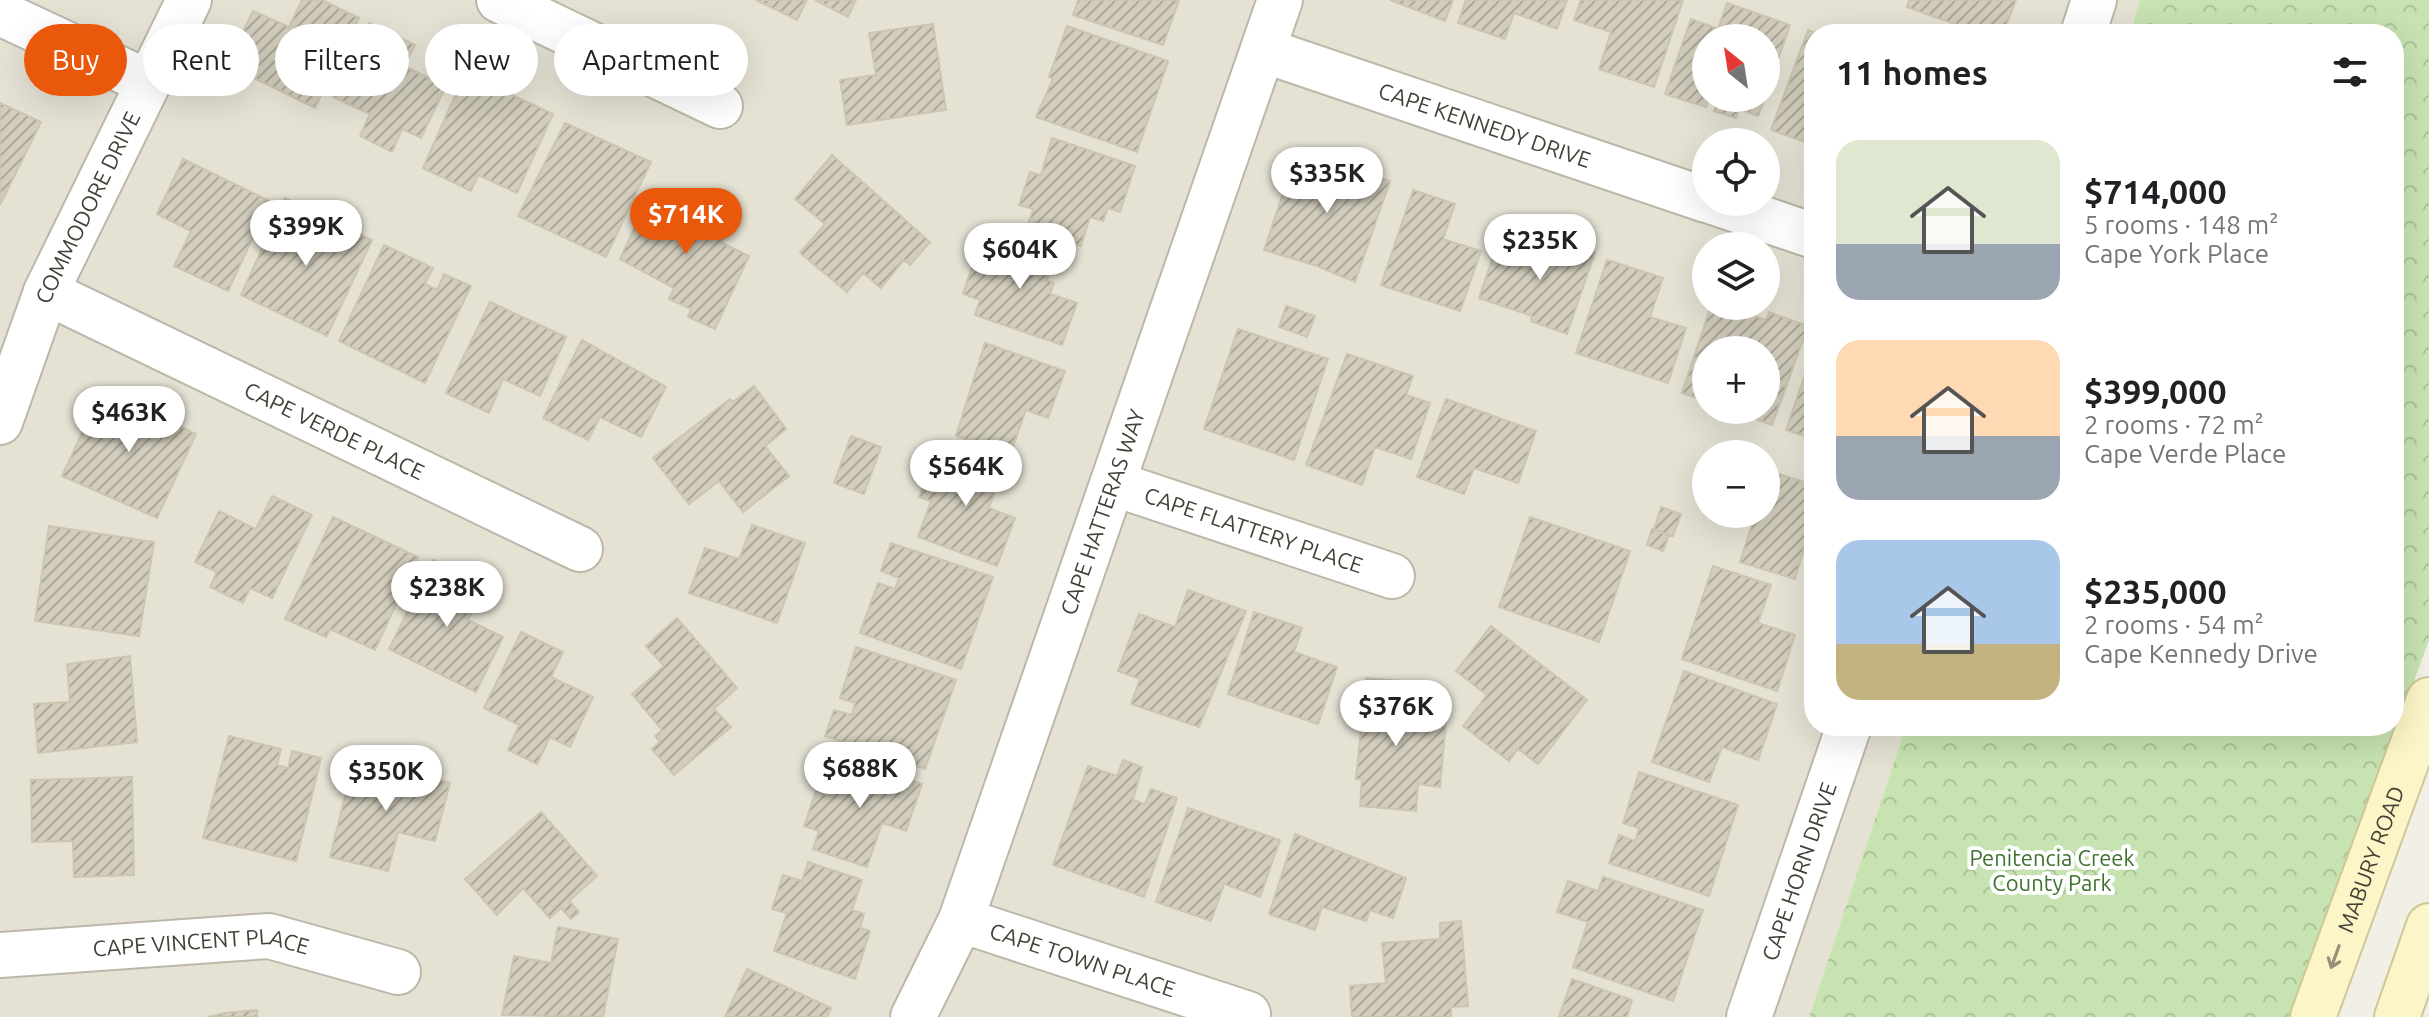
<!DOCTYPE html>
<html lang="en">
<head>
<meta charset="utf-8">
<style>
  :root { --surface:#fff; --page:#f6f6f6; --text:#202124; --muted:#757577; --accent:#ea580c }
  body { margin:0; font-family:Ubuntu,sans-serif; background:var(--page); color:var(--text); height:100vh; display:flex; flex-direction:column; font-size:30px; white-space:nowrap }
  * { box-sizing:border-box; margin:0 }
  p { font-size:26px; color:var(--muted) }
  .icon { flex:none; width:44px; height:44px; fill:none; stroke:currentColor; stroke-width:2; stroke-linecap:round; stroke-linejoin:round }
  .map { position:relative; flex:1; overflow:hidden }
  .side { position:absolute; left:1804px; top:24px; width:600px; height:712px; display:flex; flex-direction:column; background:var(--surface); border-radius:32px; box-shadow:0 8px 32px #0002 }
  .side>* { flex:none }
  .guide { position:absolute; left:24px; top:24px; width:760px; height:72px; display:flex; gap:16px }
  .needle { width:52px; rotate:330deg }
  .controls { position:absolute; left:1692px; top:24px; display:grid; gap:16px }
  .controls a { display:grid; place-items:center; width:88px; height:88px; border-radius:50%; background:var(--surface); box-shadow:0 8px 32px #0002; font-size:40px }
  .price { position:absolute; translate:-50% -68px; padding:0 18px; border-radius:28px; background:#fff; color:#222; font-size:26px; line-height:52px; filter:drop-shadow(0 2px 4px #0008) }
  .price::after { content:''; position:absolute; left:50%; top:48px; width:24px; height:18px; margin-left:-12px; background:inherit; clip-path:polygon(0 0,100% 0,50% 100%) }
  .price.active { background:var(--accent); color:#fff }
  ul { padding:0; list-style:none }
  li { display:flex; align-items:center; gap:24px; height:200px; padding:0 32px }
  li span { display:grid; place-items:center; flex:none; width:224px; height:160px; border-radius:24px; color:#555 }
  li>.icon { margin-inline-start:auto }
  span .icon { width:96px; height:96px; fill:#fffc; stroke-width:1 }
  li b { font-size:34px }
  h2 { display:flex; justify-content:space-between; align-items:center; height:96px; padding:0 32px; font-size:34px }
  .pill { padding:0 28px; border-radius:36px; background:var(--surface); box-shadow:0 8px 32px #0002; font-size:28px; line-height:72px }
  .pill.active { background:var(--accent); color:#fff }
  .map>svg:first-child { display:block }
  .residential { fill:#e5e2d4; fill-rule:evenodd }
  .forest { fill:url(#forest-crowns) }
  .building { fill:url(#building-hatch); stroke:#cdc5b0; stroke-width:2 }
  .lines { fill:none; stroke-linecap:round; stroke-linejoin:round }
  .minor-casing { stroke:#bcb8a9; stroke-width:48 }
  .secondary-casing { stroke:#cfc798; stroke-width:48 }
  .minor { stroke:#fff; stroke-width:44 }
  .secondary { stroke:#fbf5c7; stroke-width:44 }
  .oneway { stroke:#969177 }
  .labels { text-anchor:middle; stroke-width:8; stroke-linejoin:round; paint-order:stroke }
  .street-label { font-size:22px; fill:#444036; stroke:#fff }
  .park-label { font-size:22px; fill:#3e712d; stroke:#fff }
</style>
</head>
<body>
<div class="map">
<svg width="2429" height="1017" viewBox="0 0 2429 1017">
  <defs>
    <pattern id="forest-crowns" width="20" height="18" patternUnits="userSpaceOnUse" patternTransform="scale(2)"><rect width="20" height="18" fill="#c6e3b1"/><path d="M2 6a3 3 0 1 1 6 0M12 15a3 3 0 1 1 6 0" fill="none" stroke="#abc499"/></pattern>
    <pattern id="building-hatch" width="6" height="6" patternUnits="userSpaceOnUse" patternTransform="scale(2)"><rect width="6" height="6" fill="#d2cdbc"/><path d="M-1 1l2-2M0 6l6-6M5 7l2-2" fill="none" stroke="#aca89a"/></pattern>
  </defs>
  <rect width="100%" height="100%" fill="#f2f0e6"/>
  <path class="residential" d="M0 0H2140L2130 34H1814V726H1906L1809 1017H0ZM1706 38H1766V98H1706ZM1706 142H1766V202H1706ZM1706 246H1766V306H1706ZM1706 350H1766V410H1706ZM1706 454H1766V514H1706Z"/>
  <path class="forest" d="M2140 0H2429V640L2290 1017H1809L1906 726H2394V34H2130Z"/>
  <path class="building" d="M302 0H322L359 18 315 108 227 65 253 11 289 27Z
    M756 0H807L797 20Z
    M815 0H856L848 17Z
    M1078 0H1179L1163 45 1073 15Z
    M1390 0H1453L1445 21Z
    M1466 0H1567L1557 29 1514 13 1505 39 1458 23Z
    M1581 0H1683L1654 87 1599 69 1611 32 1574 20Z
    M1909 0H2016L2003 34H1983L1907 7Z
    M1727 3 1790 25 1766 94V38H1706V98H1709L1706 107 1665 94 1691 19 1718 29Z
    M369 23 415 45 404 66 446 86 421 138 402 129 392 152 360 136 370 114 333 97Z
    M933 24 946 110 847 125 840 80 876 75 869 33Z
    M1067 26 1168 61 1137 152 1036 117 1053 79 1049 77Z
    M1808 30 1818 34H1814V145L1771 130Z
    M465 73 553 114 517 193 478 175 471 191 423 168Z
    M1719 98H1765L1758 116 1739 109 1736 118 1714 111Z
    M0 103 41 122 0 205Z
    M565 123 651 162 606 257 518 216Z
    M1052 138 1135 166 1120 212 1108 208 1103 221 1090 217 1081 246 1027 228 1033 209 1019 205 1030 172 1041 175Z
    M1298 149 1390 181 1355 282 1317 266 1264 250Z
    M832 155 930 242 910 265 904 260 881 288 863 273 847 292 800 253 825 224 795 199Z
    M183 159 270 201 228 291 174 266 191 231 157 214Z
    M1413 190 1455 204 1443 239 1481 251 1460 311 1381 285Z
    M675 193 718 213 712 226 726 232 722 243 749 256 715 329 688 317 691 309 669 299 674 288 620 259 649 196 669 205Z
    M285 198 313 211 306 227 317 232 324 218 372 240 327 336 241 295Z
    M1002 235 1056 253 1047 280 1054 283 1050 294 1077 303 1062 345 975 315 980 300 963 294 977 252 995 259Z
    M1548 236 1595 252 1567 334 1531 321 1532 316 1479 298 1497 245 1527 256 1532 243 1544 246Z
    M384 245 433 268 425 284 437 290 444 274 471 286 425 383 339 341Z
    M1607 260 1663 278 1650 317 1686 328 1668 383 1576 353Z
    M490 302 566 337 540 396 503 379 489 413 446 393Z
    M1286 306 1315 316 1307 337 1279 327Z
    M1711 306H1724L1766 320 1769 312 1808 326 1772 425 1731 410H1766V350H1706V401L1682 393Z
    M1238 329 1328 359 1294 460 1204 429Z
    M582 340 666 387 641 437 600 417 588 440 543 418Z
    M985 343 1065 371 1048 418 1026 410 1010 455 956 436Z
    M1814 348V439L1786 430Z
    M1347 354 1413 376 1406 395 1430 403 1411 459 1375 447 1362 485 1306 465Z
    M754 386 786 429 765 446 789 476 743 512 719 481 689 504 653 458 730 399 733 402Z
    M102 390 196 434 157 518 62 476Z
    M1446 399 1536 431 1518 483 1474 468 1464 494 1417 477Z
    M851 436 881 447 864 494 834 483Z
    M952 447 1004 466 989 508 1015 518 997 566 918 537 931 501 919 497 931 464 944 469Z
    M1769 471 1814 485V538L1808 536 1795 579 1740 562 1755 514H1766Z
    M272 496 312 515 272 598 250 588 243 603 210 587 217 572 195 562 219 511 256 529Z
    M1661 507 1681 514 1673 536 1654 530Z
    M333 517 418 557 375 650 330 629 326 637 285 619Z
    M1530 517 1630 551 1599 642 1499 607Z
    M752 525 805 543 777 623 689 593 705 548 739 559Z
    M49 526 154 542 139 636 35 621Z
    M1652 529 1669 535 1663 551 1647 545Z
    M891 543 993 577 961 669 860 633 878 583 895 589 899 578 881 571Z
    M433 560 485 586 468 620 503 637 476 692 389 649Z
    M1713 566 1771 585 1758 623 1795 635 1777 691 1682 659Z
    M1188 590 1246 611 1199 727 1131 704 1140 679 1118 671 1139 614 1175 627Z
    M1254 612 1302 628 1294 652 1337 667 1318 724 1228 694Z
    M677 618 737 688 714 709 731 727 674 775 652 749 660 742 655 736 662 730 632 694 664 666 646 646Z
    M1491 626 1587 700 1538 764 1518 749 1509 761 1463 726 1487 695 1456 671Z
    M521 632 563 652 551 677 593 697 570 747 550 737 537 764 508 750 519 725 484 708Z
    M856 647 956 680 925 769 825 736 834 710 852 715 855 703 840 698Z
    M130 656 137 742 38 753 34 704 70 702 67 664Z
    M1684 671 1777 704 1758 760 1722 747 1709 782 1652 762Z
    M1366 678 1412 682 1408 717 1446 721 1440 787 1418 784 1416 811 1360 806 1362 779H1356Z
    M229 736 281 749 277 765 288 768 292 751 321 758 296 861 203 838Z
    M844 757 922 784 906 831 882 823 867 867 813 849 819 831 804 826 816 791 830 796Z
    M354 760 450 783 435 841 398 832 388 871 330 857Z
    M1123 760 1142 767 1133 800 1145 804 1151 789 1177 798 1144 897 1053 865 1088 766 1117 776Z
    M1639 772 1738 805 1709 896 1609 863 1619 835 1635 841 1639 828 1623 823Z
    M132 777 134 875 74 877 73 841 32 842 31 780Z
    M1188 808 1280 840 1260 897 1224 884 1211 921 1156 902Z
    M541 812 597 876 569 901 579 912 571 919 561 908 550 918 523 888 497 915 465 879Z
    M1295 834 1406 878 1393 918 1370 910 1366 921 1322 907 1315 930 1269 914Z
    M808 862 862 880 852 910 864 914 860 928 870 931 855 979 774 951 787 913 772 909 783 875 802 881Z
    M1603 877 1703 910 1673 1001 1573 967 1588 922 1557 912 1568 881 1598 891Z
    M1461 921 1468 1006 1451 1007V1017H1352L1350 986 1386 983 1382 943 1440 939V923Z
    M558 927 618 939 603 1017 502 1015 514 956 551 963Z
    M747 969 831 1008 827 1017H725Z
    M1572 979 1632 1000 1627 1017H1559Z
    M257 1010V1017H208L225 1013Z"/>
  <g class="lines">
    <g class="minor-casing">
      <g id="minor">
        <path d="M499 0 720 106"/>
        <path d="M0 13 147 82"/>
        <path d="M2083 34 2094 0"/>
        <path id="s1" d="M1263 50 1706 200"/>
        <path d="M1713 202 1814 236"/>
        <path id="s2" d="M46 292 580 549"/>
        <path id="s3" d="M0 422 46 292 189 0"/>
        <path id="s4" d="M1115 484 1392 576"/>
        <path id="s5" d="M961 920 1248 1014"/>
        <path id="s6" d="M0 955 269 936 398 972"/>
        <path id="s7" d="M913 1017 961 920 1280 0"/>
        <path id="s8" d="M1749 1017 1849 726"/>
      </g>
    </g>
    <g class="secondary-casing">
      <g id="secondary">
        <path id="s9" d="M2313 1017 2429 700"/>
        <path d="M2397 1017 2429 926"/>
      </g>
    </g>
    <use href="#minor" class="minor"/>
    <use href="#secondary" class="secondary"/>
  </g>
  <defs><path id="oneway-shaft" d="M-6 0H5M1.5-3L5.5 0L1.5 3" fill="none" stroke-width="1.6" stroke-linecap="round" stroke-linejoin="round" transform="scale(2)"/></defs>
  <use class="oneway" href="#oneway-shaft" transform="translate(2335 957) rotate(110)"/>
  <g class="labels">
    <g class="street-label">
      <text dy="8" stroke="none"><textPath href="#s1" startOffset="234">CAPE KENNEDY DRIVE</textPath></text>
      <text dy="8" stroke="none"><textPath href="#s3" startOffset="232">COMMODORE DRIVE</textPath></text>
      <text dy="8" stroke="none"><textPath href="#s2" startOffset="320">CAPE VERDE PLACE</textPath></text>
      <text dy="8" stroke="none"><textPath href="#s7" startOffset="540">CAPE HATTERAS WAY</textPath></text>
      <text dy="8" stroke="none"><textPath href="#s4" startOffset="146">CAPE FLATTERY PLACE</textPath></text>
      <text dy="8" stroke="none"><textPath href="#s9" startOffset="168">MABURY ROAD</textPath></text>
      <text dy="8" stroke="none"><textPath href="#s8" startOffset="154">CAPE HORN DRIVE</textPath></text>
      <text dy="8" stroke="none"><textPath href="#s6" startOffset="202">CAPE VINCENT PLACE</textPath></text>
      <text dy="8" stroke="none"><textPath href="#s5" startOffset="128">CAPE TOWN PLACE</textPath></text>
    </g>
    <g class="park-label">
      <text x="2052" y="866">Penitencia Creek<tspan x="2052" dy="25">County Park</tspan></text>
    </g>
  </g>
</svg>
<div class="controls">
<a><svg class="needle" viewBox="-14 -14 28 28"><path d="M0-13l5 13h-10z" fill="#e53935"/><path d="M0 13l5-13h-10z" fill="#757577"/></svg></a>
<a><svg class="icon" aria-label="locate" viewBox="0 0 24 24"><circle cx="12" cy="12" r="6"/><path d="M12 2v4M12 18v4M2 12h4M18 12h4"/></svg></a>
<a><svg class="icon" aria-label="layers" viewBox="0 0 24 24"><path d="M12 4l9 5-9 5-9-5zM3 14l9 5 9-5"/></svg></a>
<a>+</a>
<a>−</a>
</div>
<b class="price" style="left:1327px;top:215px">$335K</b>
<b class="price active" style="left:686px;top:256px">$714K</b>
<b class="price" style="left:306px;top:268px">$399K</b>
<b class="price" style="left:1540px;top:282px">$235K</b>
<b class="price" style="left:1020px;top:291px">$604K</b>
<b class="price" style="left:129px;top:454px">$463K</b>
<b class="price" style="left:966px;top:508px">$564K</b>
<b class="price" style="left:447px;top:629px">$238K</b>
<b class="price" style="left:1396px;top:748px">$376K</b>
<b class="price" style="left:860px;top:810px">$688K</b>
<b class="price" style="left:386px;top:813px">$350K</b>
<div class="guide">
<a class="pill active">Buy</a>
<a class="pill">Rent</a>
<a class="pill">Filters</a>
<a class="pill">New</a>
<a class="pill">Apartment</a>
</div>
<section class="side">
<h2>11 homes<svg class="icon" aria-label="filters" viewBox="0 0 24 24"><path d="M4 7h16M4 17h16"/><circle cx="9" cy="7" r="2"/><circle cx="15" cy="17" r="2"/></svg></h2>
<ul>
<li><span style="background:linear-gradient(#dfe7d0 65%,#9aa5b1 0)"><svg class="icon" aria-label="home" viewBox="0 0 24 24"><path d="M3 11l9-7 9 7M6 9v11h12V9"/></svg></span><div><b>$714,000</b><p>5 rooms · 148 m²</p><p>Cape York Place</p></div></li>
<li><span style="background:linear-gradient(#ffd9b3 60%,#9aa5b1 0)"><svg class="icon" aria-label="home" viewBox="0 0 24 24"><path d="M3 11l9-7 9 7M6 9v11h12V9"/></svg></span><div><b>$399,000</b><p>2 rooms · 72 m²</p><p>Cape Verde Place</p></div></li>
<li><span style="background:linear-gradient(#a9c7e8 65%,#c2b280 0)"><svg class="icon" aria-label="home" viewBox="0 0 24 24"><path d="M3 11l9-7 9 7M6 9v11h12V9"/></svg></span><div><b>$235,000</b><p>2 rooms · 54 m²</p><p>Cape Kennedy Drive</p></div></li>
</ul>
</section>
</div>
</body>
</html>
